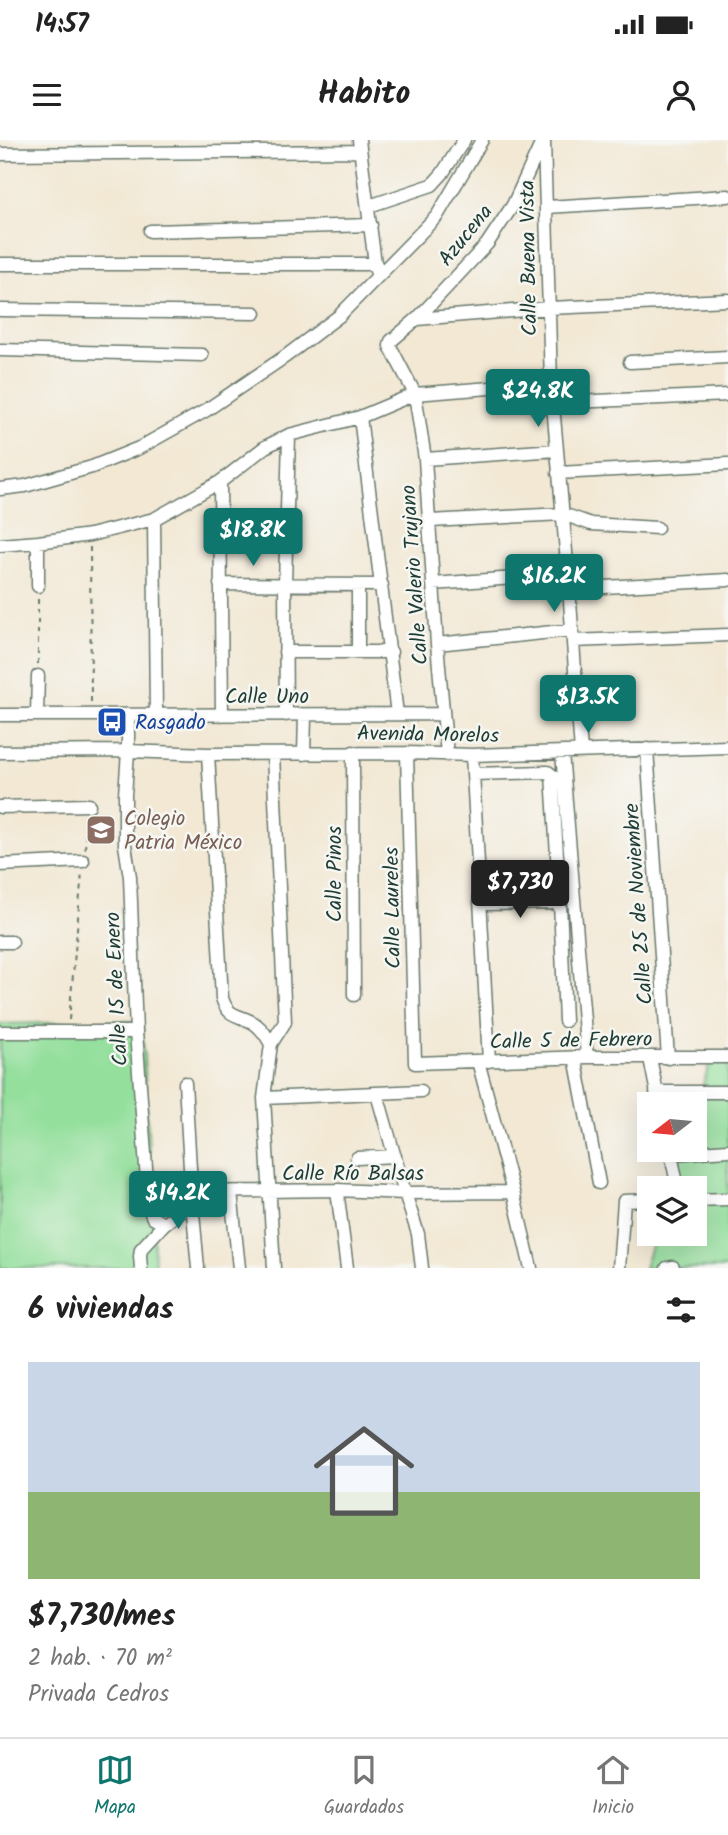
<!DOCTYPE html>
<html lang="es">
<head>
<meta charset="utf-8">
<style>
  :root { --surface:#fff; --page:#f2f2f2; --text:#222; --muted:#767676; --line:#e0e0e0; --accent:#0f766e }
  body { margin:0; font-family:Kalam,sans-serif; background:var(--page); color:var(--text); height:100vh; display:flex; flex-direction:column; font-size:26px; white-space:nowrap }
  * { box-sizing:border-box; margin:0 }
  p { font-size:23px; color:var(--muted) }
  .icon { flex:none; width:38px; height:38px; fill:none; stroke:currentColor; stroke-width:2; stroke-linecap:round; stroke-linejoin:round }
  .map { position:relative; height:1128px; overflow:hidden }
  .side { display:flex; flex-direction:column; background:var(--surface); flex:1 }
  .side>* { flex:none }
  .needle { width:46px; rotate:254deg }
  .controls { position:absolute; left:637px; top:952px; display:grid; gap:14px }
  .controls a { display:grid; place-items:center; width:70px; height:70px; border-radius:0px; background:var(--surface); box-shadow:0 7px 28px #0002; font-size:35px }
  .price { position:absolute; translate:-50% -60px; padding:0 16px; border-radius:7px; background:var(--accent); color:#fff; font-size:23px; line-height:46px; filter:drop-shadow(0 2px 4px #0008) }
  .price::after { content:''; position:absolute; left:50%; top:42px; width:21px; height:16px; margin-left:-10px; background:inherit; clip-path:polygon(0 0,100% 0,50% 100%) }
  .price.current { background:#222; color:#fff }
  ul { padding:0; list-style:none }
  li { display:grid; align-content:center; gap:14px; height:371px; padding:0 28px }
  li span { display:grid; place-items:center; height:217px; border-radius:0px; color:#555 }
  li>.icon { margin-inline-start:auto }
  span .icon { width:126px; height:126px; fill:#fffc; stroke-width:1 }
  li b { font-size:30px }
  h2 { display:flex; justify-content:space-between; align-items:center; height:84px; padding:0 28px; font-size:30px }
  .status { display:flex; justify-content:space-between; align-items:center; height:49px; padding:0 35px; background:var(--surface); direction:ltr }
  .status svg { height:19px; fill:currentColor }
  header { display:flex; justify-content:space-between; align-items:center; height:91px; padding:0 28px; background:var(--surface); font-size:32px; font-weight:700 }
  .menu { display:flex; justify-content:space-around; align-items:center; height:98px; border-top:2px solid var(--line); background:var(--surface); font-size:19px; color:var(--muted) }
  .menu a { display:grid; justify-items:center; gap:4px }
  .menu .current { color:var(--accent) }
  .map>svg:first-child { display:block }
  .green { fill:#93df9b; stroke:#598e68; stroke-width:2 }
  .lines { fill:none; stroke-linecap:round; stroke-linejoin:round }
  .minor-casing { stroke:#69796c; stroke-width:15 }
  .path { stroke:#69796c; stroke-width:2; stroke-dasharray:5 5; stroke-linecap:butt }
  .minor { stroke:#fff; stroke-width:12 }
  .labels { text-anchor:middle; stroke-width:5; stroke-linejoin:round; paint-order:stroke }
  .street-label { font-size:21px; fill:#1f3d34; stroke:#f6f6f2 }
  .transit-label { font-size:21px; fill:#164399; stroke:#f6f6f2; text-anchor:start }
  .education-label { font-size:21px; fill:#785e54; stroke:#f6f6f2; text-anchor:start }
</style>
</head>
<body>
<div class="status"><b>14:57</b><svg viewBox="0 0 49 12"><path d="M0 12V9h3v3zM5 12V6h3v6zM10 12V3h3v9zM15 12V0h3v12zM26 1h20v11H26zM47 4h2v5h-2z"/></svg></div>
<header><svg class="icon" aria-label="menu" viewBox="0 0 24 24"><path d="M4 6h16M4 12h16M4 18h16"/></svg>Habito<svg class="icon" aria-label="person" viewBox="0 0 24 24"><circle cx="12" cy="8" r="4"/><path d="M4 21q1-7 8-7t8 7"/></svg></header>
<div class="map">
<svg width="728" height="1128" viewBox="0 0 728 1128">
  <rect width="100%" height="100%" fill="#f6f6f2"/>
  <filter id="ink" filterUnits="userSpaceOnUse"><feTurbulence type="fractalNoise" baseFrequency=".0143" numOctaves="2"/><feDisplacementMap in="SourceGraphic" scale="14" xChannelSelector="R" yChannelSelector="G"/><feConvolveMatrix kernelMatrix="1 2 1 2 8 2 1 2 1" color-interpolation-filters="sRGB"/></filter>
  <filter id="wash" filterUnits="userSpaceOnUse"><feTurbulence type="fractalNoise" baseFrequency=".00686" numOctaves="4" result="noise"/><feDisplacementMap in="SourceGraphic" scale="28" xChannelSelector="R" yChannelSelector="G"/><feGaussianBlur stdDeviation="1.57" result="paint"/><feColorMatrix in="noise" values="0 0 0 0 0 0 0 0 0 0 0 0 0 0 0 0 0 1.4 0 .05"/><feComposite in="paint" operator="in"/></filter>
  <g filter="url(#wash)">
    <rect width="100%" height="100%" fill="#f2e8d4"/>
    <path class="green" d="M142 881 155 1128H0V884Z
      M712 916H728V1128H644L655 1094H695V1048H670L682 1010H695V970Z"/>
  </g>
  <g filter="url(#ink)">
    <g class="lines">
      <g class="minor-casing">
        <path id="minor" d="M359 0 376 131
          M544 1 551 243 568 434 581 612
          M0 14 360 11
          M369 66 432 45 442 34 464 0
          M547 67 728 56
          M150 91 371 85
          M0 124H376
          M0 170 255 173
          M417 179 549 168 728 160
          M0 210 202 215
          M630 222 728 217
          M552 263 728 255
          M360 277 397 574
          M425 319 557 310
          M558 333 728 324
          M220 342 222 575
          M0 349 25 346 92 327 139 308 205 271 286 216 339 176 437 76 482 0
          M154 379 156 575
          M430 381 563 374 591 384 657 388
          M38 402V446
          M0 405 38 402 90 395 154 379 220 342 265 307 289 295 360 277 415 254 551 243
          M220 444 382 445
          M433 444 568 434
          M358 445V511
          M569 449 728 440
          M573 501 728 495
          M437 504 572 490
          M285 512H391
          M37 574 38 536
          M0 575 443 574
          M128 575V611L125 655V705L130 737 136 892 149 1068 153 1078 164 1084 192 1062
          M286 575 285 445 289 295
          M647 609 668 918
          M0 612 128 611 208 614 407 613 472 615 728 607
          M353 612 354 855
          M407 613 415 923 587 917H728
          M562 613 587 917
          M208 614 222 858C228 877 236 874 252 882 261 887 266 895 271 904
          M273 614 285 882 271 904 264 958 274 1128
          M304 614 305 576
          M447 615 437 504 425 319 415 254 390 206 391 201 417 179 487 104 513 65 543 0
          M472 615 489 921
          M473 634 548 632 552 635 560 763 565 881
          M0 667 89 665
          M0 725 83 721
          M481 764 560 763
          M0 802H12
          M0 892H136
          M575 917 599 1043
          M650 918 659 964
          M478 921 513 1052 531 1128
          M185 943 192 1062 198 1128
          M656 952H728
          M377 954 405 1053 418 1094 422 1128
          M264 958 421 951
          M670 1010 678 1048
          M671 1014 728 1010
          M357 1018 395 1016
          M337 1050 347 1128
          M192 1052 337 1050 405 1053 513 1052
          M231 1052 239 1128
          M695 1060 728 1059
          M141 1128 140 1116 141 1109 164 1084
          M619 1128 624 1061 649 1060
          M667 1128 673 1127"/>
      </g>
      <path class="path" d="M90 407 91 563
        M38 524V456
        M85 709 87 676
        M69 880 82 732"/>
      <use href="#minor" class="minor"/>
    </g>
  </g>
  <defs>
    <g id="bus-square" transform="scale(1.575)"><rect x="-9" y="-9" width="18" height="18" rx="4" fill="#1a4fb4" stroke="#f6f6f2"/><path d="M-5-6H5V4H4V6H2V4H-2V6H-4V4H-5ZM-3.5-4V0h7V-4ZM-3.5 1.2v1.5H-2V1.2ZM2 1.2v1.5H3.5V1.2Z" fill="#fff"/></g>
    <g id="school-square" transform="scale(1.575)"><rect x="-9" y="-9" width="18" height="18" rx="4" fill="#8d6e63" stroke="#f6f6f2"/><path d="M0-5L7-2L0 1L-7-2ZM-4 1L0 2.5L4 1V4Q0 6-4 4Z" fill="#fff"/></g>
  </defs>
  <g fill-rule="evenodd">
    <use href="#bus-square" x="112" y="582"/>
    <use href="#school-square" x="101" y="690"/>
  </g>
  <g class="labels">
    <g class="street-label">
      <text transform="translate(465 95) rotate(-51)" y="7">Azucena</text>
      <text transform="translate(528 118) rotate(-91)" y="7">Calle Buena Vista</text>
      <text transform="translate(414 435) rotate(-94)" y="7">Calle Valerio Trujano</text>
      <text x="267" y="563">Calle Uno</text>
      <text transform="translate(428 594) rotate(1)" y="7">Avenida Morelos</text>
      <text transform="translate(334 734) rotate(-90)" y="7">Calle Pinos</text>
      <text transform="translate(638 764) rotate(-94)" y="7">Calle 25 de Noviembre</text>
      <text transform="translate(392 768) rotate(-91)" y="7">Calle Laureles</text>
      <text transform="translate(116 849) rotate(-93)" y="7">Calle 15 de Enero</text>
      <text transform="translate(571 900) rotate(-1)" y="7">Calle 5 de Febrero</text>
      <text x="353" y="1040">Calle Río Balsas</text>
    </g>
    <g class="transit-label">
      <text x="135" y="589">Rasgado</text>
    </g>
    <g class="education-label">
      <text x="124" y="685">Colegio<tspan x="124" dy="24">Patria México</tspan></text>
    </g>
  </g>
</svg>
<div class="controls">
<a><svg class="needle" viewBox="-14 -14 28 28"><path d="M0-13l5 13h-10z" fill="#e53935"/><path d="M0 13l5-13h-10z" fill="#767676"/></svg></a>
<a><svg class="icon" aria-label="layers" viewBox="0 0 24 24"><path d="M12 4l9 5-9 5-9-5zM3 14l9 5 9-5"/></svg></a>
</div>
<b class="price" style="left:538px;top:289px">$24.8K</b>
<b class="price" style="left:253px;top:428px">$18.8K</b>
<b class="price" style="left:554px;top:474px">$16.2K</b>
<b class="price" style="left:588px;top:595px">$13.5K</b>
<b class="price current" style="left:520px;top:780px">$7,730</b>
<b class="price" style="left:178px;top:1091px">$14.2K</b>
</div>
<section class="side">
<h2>6 viviendas<svg class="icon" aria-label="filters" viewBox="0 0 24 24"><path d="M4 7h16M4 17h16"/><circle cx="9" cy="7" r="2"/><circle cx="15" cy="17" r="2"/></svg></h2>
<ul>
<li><span style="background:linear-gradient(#c9d6e8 60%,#8fb573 0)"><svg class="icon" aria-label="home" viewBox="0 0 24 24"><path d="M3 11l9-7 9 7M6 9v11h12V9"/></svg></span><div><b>$7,730/mes</b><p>2 hab. · 70 m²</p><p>Privada Cedros</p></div></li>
</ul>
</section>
<nav class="menu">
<a class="current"><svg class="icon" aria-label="map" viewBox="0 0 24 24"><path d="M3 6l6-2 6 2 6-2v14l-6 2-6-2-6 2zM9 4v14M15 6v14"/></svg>Mapa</a>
<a><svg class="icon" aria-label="saved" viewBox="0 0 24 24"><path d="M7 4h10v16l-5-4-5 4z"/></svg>Guardados</a>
<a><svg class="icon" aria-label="home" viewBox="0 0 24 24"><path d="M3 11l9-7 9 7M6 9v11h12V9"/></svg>Inicio</a>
</nav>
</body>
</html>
